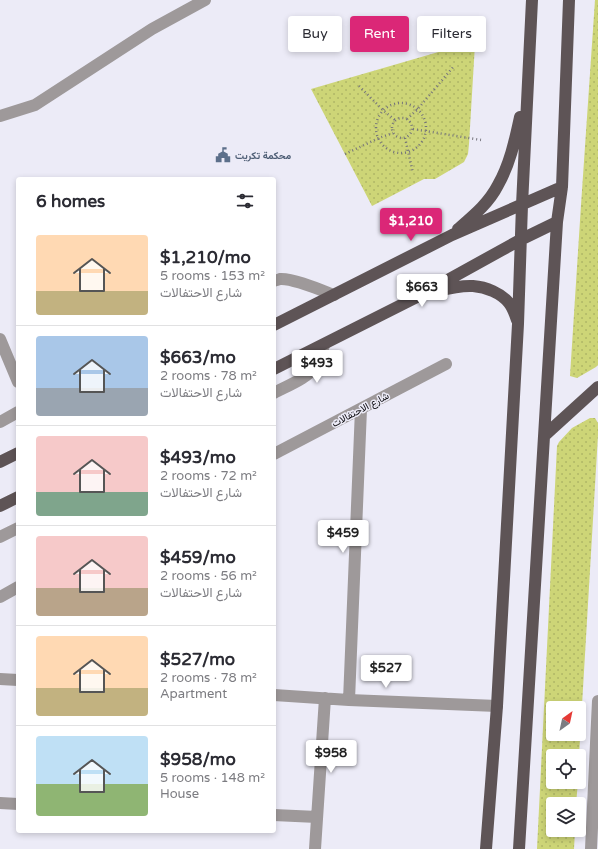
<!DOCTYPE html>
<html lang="en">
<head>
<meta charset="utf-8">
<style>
  :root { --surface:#fff; --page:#f2f2f3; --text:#2b2b33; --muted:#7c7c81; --line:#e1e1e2; --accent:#db2777 }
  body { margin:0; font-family:"Varela Round",Vazirmatn,sans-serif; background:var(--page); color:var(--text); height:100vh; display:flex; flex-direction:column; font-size:15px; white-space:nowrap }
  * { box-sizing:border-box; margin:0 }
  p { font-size:13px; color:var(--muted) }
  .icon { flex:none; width:22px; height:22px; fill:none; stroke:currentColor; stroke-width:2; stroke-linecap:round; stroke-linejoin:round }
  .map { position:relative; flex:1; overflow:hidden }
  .side { position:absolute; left:16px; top:177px; width:260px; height:656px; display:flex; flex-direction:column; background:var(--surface); border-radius:4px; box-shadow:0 2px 6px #0003 }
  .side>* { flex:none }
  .guide { position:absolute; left:288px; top:16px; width:250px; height:36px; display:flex; gap:8px }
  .needle { width:26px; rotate:33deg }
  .fabs { position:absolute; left:546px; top:701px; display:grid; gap:8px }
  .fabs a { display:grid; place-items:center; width:40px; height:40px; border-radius:4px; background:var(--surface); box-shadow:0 2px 6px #0003; font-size:20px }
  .price { position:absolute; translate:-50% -34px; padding:0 9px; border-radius:4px; background:#fff; color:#222; font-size:13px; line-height:26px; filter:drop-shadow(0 1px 2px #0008) }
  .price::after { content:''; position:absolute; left:50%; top:24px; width:12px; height:9px; margin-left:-6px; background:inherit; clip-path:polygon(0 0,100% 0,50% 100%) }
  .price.active { background:var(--accent); color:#fff }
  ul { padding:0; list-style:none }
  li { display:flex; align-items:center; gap:12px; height:100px; padding:0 20px }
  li+li { border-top:1px solid var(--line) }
  li span { display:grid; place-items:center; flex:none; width:112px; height:80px; border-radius:4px; color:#555 }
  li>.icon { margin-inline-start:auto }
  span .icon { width:48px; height:48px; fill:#fffc; stroke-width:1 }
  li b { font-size:17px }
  h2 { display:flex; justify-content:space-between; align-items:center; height:48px; padding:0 20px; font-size:17px }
  .pill { padding:0 14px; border-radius:4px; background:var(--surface); box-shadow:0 2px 6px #0003; font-size:14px; line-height:36px }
  .pill.active { background:var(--accent); color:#fff }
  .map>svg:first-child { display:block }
  .park { fill:url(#park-dots); fill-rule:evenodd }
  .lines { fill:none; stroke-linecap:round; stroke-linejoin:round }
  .path { stroke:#74737b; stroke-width:2.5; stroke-dasharray:1 3; stroke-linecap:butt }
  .minor { stroke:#9e999a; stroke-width:12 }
  .major { stroke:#5e5456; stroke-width:12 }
  .labels { text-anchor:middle; stroke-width:3; stroke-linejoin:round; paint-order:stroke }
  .service-label { font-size:10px; font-weight:bold; fill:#4e5e75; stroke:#ecebf7; text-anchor:start }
  .street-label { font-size:10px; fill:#0c0b0f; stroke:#ecebf7 }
</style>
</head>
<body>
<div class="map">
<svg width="598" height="849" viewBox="0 0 598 849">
  <defs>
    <pattern id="park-dots" width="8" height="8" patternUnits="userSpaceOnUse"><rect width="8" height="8" fill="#cdd577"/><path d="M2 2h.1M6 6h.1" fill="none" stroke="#afb666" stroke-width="1.8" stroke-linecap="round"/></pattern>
  </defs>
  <rect width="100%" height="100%" fill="#ecebf7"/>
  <path class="park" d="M595 0H598V365L596 367 577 378 570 376 581 205Z
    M466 44H475L469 144 468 154 464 162 459 165 435 179H424L372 206 311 89Z
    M590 418H595L598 423V435L579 756H553V782H578L576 804H553V830H575L574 849H537L557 446 559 442 572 428ZM553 708H579V734H553Z"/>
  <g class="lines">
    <path class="path" d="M359 86 384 111 395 120
      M376 128a25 25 0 1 1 50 0a25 25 0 1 1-50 0Z
      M392 128a10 10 0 1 1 20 0a10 10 0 1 1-20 0Z
      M407 119 417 110 454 66
      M413 129 481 140
      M405 138 413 173
      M345 154 379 138 393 133"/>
    <path class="minor" d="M0 116 35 105 152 29 205 0
      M274 281C276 280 278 280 280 279 293 278 321 290 334 295
      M0 339 18 382
      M274 393C287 386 308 378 316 366 320 359 322 352 324 345
      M0 422 18 412
      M274 454 446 364
      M0 537 18 528
      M0 597 18 587
      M0 679 18 680
      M274 695 349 700 497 706
      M349 700 361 409
      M0 803 18 804
      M274 815 317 817
      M315 849 325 698
      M591 849 598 701"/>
    <path class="major" d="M458 229C473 216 489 203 498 185 510 164 515 140 520 117
      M434 292C446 289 460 285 473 286 486 287 501 293 509 303 513 308 515 314 517 320
      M274 325 452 235 562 187
      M274 369 417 297 520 240 557 222
      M544 436 598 387
      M0 462 18 453
      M0 506 18 497
      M486 849 497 706 518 324 522 205 532 0
      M519 849 557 222 562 187 569 0"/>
  </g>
  <defs>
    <g id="civic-bare" transform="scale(1.2)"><path d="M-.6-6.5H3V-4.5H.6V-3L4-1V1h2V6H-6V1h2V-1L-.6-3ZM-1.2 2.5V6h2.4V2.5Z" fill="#5c6f8a" stroke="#ecebf7" stroke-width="2.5" paint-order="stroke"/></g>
  </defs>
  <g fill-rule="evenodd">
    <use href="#civic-bare" x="223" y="155"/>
  </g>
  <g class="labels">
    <g class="service-label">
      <text x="235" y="159">محكمة تكريت</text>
    </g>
    <g class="street-label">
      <text transform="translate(360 409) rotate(-28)" y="4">شارع الاحتفالات</text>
    </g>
  </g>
</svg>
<div class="fabs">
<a><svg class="needle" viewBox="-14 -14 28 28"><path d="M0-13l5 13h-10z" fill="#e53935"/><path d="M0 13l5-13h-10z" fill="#7c7c81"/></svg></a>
<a><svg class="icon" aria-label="locate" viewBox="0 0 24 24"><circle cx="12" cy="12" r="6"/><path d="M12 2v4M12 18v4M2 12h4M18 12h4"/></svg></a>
<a><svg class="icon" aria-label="layers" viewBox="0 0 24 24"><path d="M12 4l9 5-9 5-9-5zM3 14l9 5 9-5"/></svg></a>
</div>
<b class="price active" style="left:411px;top:242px">$1,210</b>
<b class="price" style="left:422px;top:308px">$663</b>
<b class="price" style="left:317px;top:384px">$493</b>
<b class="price" style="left:343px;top:554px">$459</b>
<b class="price" style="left:386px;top:689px">$527</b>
<b class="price" style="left:331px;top:774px">$958</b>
<div class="guide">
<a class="pill">Buy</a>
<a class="pill active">Rent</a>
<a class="pill">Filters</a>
</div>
<section class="side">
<h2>6 homes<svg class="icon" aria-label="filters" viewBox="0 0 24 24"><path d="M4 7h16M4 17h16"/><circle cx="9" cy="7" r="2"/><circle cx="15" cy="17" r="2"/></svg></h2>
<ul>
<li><span style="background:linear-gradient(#ffd9b3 70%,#c2b280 0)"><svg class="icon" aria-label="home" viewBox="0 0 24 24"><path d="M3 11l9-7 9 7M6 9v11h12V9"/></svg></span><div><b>$1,210/mo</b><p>5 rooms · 153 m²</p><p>شارع الاحتفالات</p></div></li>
<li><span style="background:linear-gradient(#a9c7e8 65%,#9aa5b1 0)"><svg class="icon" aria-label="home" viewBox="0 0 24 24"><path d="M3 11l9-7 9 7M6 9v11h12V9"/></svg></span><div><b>$663/mo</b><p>2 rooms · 78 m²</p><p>شارع الاحتفالات</p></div></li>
<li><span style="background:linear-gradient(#f6c9c9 70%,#7fa58c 0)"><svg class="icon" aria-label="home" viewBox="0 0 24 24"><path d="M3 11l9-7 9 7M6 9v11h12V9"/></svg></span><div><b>$493/mo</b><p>2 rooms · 72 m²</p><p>شارع الاحتفالات</p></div></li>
<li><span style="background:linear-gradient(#f6c9c9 65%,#b9a48a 0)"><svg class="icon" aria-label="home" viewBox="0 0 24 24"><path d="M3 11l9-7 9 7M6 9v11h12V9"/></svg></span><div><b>$459/mo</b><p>2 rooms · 56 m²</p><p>شارع الاحتفالات</p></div></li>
<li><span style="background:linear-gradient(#ffd9b3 65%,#c2b280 0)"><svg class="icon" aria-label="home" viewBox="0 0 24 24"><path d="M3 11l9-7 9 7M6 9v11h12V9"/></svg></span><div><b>$527/mo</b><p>2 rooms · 78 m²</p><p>Apartment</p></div></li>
<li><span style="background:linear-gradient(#bfe0f5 60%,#8fb573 0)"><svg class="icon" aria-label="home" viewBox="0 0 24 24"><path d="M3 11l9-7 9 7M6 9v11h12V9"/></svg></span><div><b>$958/mo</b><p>5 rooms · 148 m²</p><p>House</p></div></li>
</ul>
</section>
</div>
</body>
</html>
